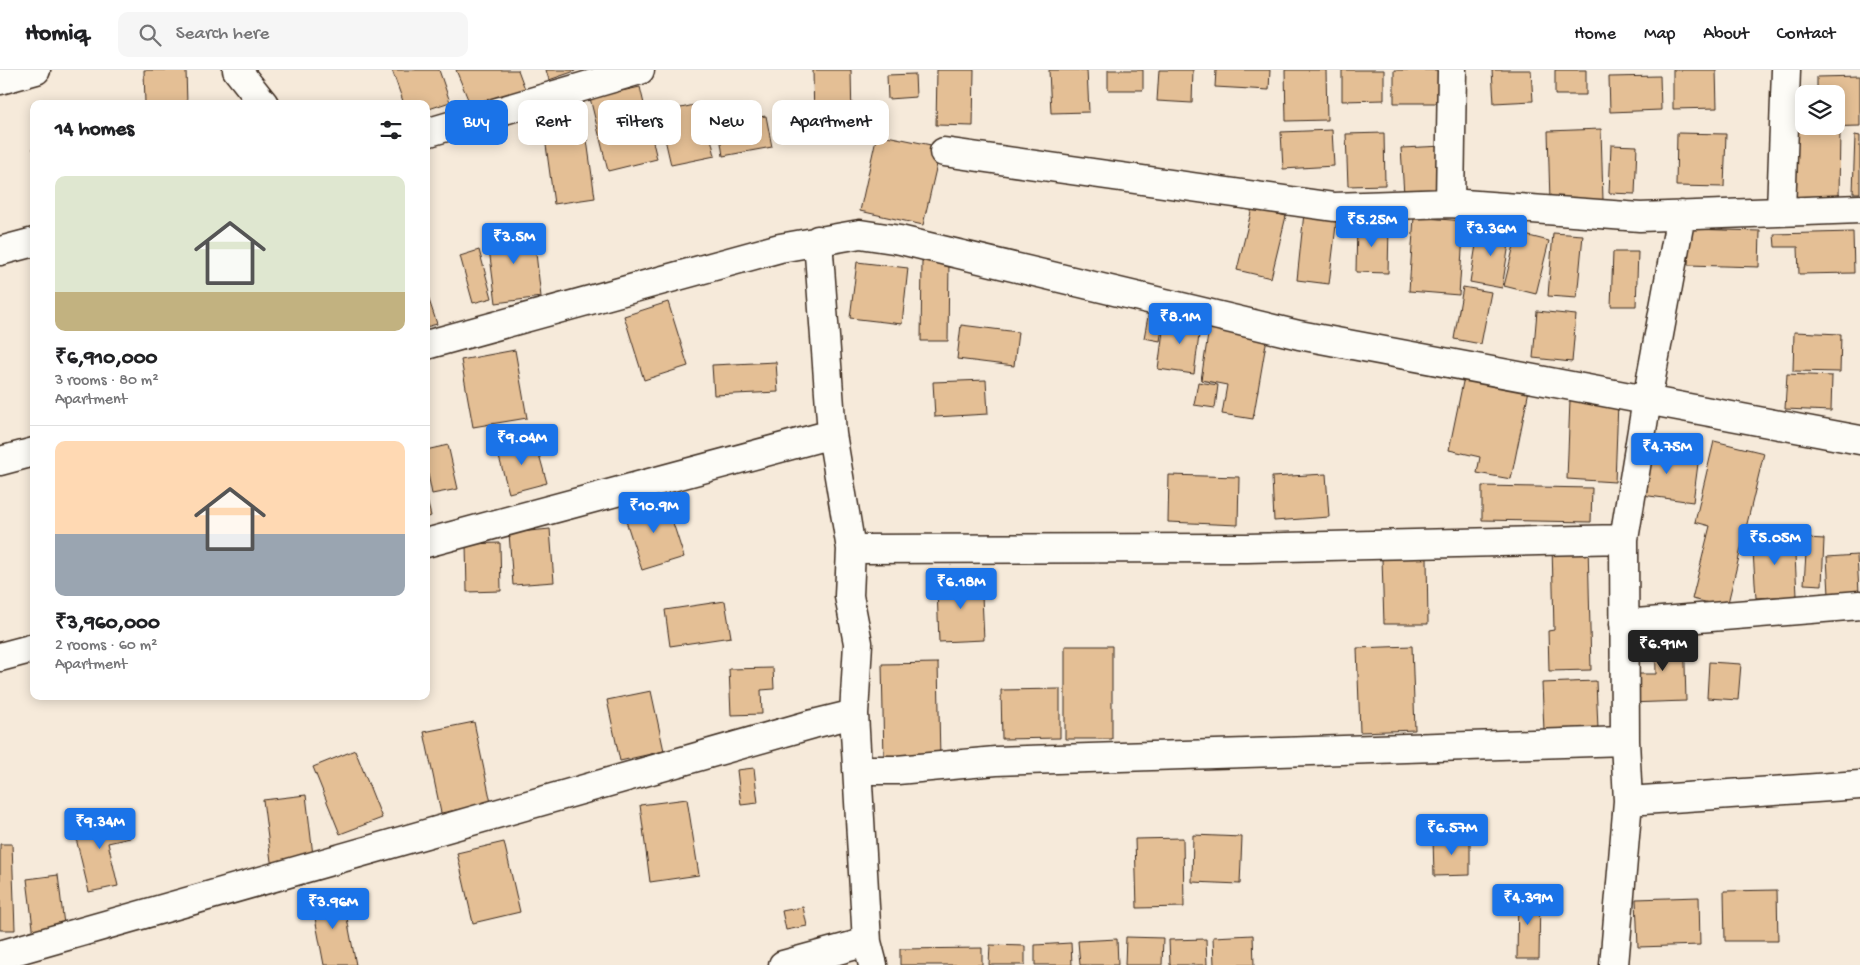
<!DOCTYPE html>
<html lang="en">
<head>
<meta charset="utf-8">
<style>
  :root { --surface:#fff; --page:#f6f6f6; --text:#202124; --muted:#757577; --line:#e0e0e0; --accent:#1a73e8 }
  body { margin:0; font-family:"Gochi Hand",sans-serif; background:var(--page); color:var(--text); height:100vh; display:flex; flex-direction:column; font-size:19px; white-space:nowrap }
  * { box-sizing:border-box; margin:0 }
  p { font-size:16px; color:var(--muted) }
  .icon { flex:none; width:28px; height:28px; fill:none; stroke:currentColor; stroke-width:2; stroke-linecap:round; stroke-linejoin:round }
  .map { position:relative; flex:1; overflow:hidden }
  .panel { position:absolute; left:30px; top:30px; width:400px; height:600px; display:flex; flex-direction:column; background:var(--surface); border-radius:10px; box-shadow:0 2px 12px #0003 }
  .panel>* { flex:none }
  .hud { position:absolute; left:445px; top:30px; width:475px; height:45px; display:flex; gap:10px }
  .fabs { position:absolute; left:1795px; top:15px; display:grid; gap:10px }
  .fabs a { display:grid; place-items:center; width:50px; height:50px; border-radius:10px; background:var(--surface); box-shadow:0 2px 12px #0003; font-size:25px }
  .price { position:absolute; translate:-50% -42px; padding:0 11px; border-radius:5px; background:var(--accent); color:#fff; font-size:16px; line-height:32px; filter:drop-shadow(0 1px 2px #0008) }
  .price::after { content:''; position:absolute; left:50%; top:30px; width:15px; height:11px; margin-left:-8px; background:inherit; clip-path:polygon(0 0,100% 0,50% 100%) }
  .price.on { background:#222; color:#fff }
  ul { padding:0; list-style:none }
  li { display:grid; align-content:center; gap:10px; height:265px; padding:0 25px }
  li+li { border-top:1px solid var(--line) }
  li span { display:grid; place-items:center; height:155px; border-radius:10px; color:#555 }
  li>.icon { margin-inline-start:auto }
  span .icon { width:90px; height:90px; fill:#fffc; stroke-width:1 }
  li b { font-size:21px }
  h2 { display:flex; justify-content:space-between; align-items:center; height:60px; padding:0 25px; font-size:21px }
  .pill { padding:0 18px; border-radius:10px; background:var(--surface); box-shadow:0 2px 12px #0003; font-size:18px; line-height:45px }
  .pill.on { background:var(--accent); color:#fff }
  header { display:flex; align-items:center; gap:30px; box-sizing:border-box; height:70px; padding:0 25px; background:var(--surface); border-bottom:1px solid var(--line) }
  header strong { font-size:24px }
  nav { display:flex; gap:28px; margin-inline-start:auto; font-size:18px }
  .search { width:350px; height:45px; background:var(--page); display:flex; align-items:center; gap:12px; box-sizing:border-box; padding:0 18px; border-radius:10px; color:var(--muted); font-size:19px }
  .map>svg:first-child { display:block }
  .building { fill:#e4bf95; stroke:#3b2a1e }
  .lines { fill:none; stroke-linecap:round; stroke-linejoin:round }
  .minor-casing { stroke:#3b2a1e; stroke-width:31 }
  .minor { stroke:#fdfcf7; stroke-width:28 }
</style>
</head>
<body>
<header>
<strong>Homiq</strong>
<div class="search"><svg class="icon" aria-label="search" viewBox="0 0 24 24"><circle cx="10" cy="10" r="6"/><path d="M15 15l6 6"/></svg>Search here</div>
<nav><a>Home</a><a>Map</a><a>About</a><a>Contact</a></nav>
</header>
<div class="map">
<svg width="1860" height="895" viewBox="0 0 1860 895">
  <rect width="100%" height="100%" fill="#f6eada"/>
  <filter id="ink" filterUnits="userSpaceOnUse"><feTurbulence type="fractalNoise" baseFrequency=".02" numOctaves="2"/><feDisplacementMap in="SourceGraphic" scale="10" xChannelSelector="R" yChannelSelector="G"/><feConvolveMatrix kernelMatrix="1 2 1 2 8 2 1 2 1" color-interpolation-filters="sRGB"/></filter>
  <g filter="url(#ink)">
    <path class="building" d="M144 0H186L187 34H145Z
      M392 0H439L450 32 426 40V34H404Z
      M456 0H518L525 19 472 39Z
      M546 0H575V1L549 10Z
      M813 0H851L852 53 814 54Z
      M937 0H974L973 56 936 55Z
      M1049 0H1087L1089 42 1051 43Z
      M1108 0H1143V20H1108Z
      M1159 0H1193L1192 33 1157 31Z
      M1216 0H1270L1269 20 1215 17Z
      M1285 0H1326L1327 50 1286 51Z
      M1342 0H1384V30L1342 31Z
      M1394 0H1441V33H1394Z
      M1492 0H1531L1533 31 1494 33Z
      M1555 0H1586V25H1555Z
      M1673 0H1716L1717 38 1673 39Z
      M915 4 916 27 888 29 887 5Z
      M1660 6 1661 40 1610 42 1609 7Z
      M1860 6V56L1818 57 1836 56V24H1817V7Z
      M640 17 657 89 608 101 590 28Z
      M703 33 715 86 671 95 659 43Z
      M32 35H34V80H33Z
      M766 46 772 77 723 86 718 53Z
      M584 48 595 128 554 134 543 53Z
      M1793 58 1840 59 1839 128 1792 127Z
      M1601 59 1603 131 1550 132 1548 61Z
      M1332 60 1334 96 1283 99 1281 62Z
      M1384 63 1385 115 1348 116 1346 64Z
      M1677 63 1726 64 1724 117 1676 116Z
      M877 64 941 77 923 155 860 141Z
      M1855 65 1860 66V123H1853Z
      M1611 75 1637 76 1635 124 1609 123Z
      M1444 76 1447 122 1404 125 1401 78Z
      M1252 138 1286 146 1271 208 1237 200Z
      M1304 143 1337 147 1329 214 1297 210Z
      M1414 147 1464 151 1459 225 1409 221Z
      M1357 154 1389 155 1388 203 1356 202Z
      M1479 156 1511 161 1502 218 1470 212Z
      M533 157 541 227 496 233 487 163Z
      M1689 159 1760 161 1759 197 1688 195Z
      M1853 162 1854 203 1799 204 1798 177H1775L1774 164Z
      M1517 163 1549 171 1536 224 1504 216Z
      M1553 163 1583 165 1577 228 1548 226Z
      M479 180 492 228 473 233 460 186Z
      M1613 182H1638L1636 236H1611Z
      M922 191H949L948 271H921Z
      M857 192 908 198 902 254 850 248Z
      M1463 217 1491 222 1481 274 1454 269Z
      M426 221 437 254 426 257Z
      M668 232 688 296 644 310 624 246Z
      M1150 236 1165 239 1160 271 1144 268Z
      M1537 241 1576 245 1572 292 1533 288Z
      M1165 246 1201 250 1194 304 1158 299Z
      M1210 252 1268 262 1253 349 1222 344 1227 315 1201 310Z
      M961 255 1018 262 1014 296 957 289Z
      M1794 262 1841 264 1840 302 1793 301Z
      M515 280 527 348 473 357 461 290Z
      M776 292 778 322 714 325 712 295Z
      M1787 304 1832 306 1831 341 1785 339Z
      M1464 307 1529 320 1511 409 1477 403 1480 387 1449 380Z
      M986 310 988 344 935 347 933 312Z
      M1198 312 1218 315 1215 338 1194 335Z
      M1570 330 1618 332 1615 412 1567 409Z
      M535 370 547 413 509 423 497 380Z
      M1714 371 1764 383 1727 537 1692 529 1710 456 1695 452Z
      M448 375 458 419 432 424 426 394V380Z
      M1642 378 1699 386 1693 432 1635 424Z
      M1326 404 1329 447 1274 451 1272 407Z
      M1169 405 1239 407 1238 455 1168 452Z
      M1482 416 1592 418 1591 452 1482 450Z
      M426 426 431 446 426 448Z
      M665 428 684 487 642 500 623 442Z
      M550 459 554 512 513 515 509 463Z
      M1794 464 1797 526 1756 528 1752 466Z
      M1807 468 1824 469 1822 515 1804 514Z
      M500 473 501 521 467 522 466 474Z
      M1588 474 1591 600 1549 601 1548 561 1554 560 1552 475Z
      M1857 485 1859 523 1829 525 1827 487Z
      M1427 488 1428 554H1384L1382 489Z
      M981 504 984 570 939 572 937 519 953 518V506Z
      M725 531 731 567 670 576 665 540Z
      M1655 559H1684L1686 631 1628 633V604H1656Z
      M1065 576H1112V669H1065Z
      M1412 576 1415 660 1360 662 1357 578Z
      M1709 592 1741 594 1738 630 1707 628Z
      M938 593 940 689 884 690 882 594Z
      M773 598 774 619 761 620 762 644 731 645 729 599Z
      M1596 611 1598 659 1544 661 1542 613Z
      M1060 619V668L1002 669 1001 620Z
      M651 621 664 681 620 691 607 630Z
      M474 652 491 733 441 743 424 662Z
      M355 680 382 748 340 764 313 697Z
      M754 698 758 733 741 735 737 700Z
      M306 725 314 794 272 799 263 730Z
      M687 729 699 805 650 812 640 735Z
      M124 744 130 768 108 773 118 816 89 822 73 756Z
      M1193 765 1242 767 1240 814 1192 812Z
      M1470 767V805L1434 806 1433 768Z
      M1183 768 1184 837 1137 838 1135 769Z
      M504 772 520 842 473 853 457 783Z
      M0 774H12L15 860H0Z
      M58 805 65 863 34 866 27 809Z
      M1777 820 1778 871H1725L1724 821Z
      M342 822 356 895H324L311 827Z
      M1518 822H1540L1539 889H1517Z
      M1699 827 1700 875 1638 877 1636 829Z
      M803 837 807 856 786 860 782 841Z
      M1253 865 1254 895H1214L1213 867Z
      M1126 867 1163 868 1162 895H1125Z
      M1117 869 1118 895H1080L1078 871Z
      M1206 869 1207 895H1170L1169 870Z
      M1071 873 1072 895H1035V875Z
      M990 875 1025 876V895H989Z
      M982 878V895H900V879Z"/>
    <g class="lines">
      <g class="minor-casing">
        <path id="minor" d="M237 0 264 34
          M0 10 36 0
          M426 63 640 0
          M944 82 1334 137 1450 133 1640 147 1860 139
          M1450 133 1452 0
          M1781 141 1786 0
          M818 170 832 364 851 479 849 526 858 573 854 644 867 872 873 895
          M0 181 34 172
          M426 275 780 178 860 164 900 170 1299 265 1860 370
          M0 391 34 382
          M426 473 832 364
          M851 479 1247 478 1624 469
          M1624 554 1860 535
          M0 587 34 578
          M857 700H897L996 691 1625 671
          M1628 731 1860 715
          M0 885 813 654 854 644
          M783 895 867 872
          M1614 895 1628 731 1625 671 1624 469 1647 330 1681 145"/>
      </g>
      <use href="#minor" class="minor"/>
    </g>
  </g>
</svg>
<div class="fabs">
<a><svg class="icon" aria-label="layers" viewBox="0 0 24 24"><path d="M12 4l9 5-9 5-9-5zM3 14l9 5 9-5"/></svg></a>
</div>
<b class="price" style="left:1372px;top:178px">₹5.25M</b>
<b class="price" style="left:1491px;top:187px">₹3.36M</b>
<b class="price" style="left:514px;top:195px">₹3.5M</b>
<b class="price" style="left:1180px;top:275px">₹8.1M</b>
<b class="price" style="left:522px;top:396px">₹9.04M</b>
<b class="price" style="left:1667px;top:405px">₹4.75M</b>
<b class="price" style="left:654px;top:464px">₹10.9M</b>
<b class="price" style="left:1775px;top:496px">₹5.05M</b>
<b class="price" style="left:961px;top:540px">₹6.18M</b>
<b class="price on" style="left:1663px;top:602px">₹6.91M</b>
<b class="price" style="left:100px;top:780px">₹9.34M</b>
<b class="price" style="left:1452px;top:786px">₹6.57M</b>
<b class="price" style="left:1528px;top:856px">₹4.39M</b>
<b class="price" style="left:333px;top:860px">₹3.96M</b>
<div class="hud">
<a class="pill on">Buy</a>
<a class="pill">Rent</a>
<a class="pill">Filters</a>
<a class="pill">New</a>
<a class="pill">Apartment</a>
</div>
<section class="panel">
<h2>14 homes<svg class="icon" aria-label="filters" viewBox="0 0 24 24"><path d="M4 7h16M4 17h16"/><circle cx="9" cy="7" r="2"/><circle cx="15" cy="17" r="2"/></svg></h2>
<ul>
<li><span style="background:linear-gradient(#dfe7d0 75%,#c2b280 0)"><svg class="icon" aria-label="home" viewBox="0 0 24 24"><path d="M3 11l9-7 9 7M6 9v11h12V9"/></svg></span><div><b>₹6,910,000</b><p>3 rooms · 80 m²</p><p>Apartment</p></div></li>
<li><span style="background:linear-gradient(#ffd9b3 60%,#9aa5b1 0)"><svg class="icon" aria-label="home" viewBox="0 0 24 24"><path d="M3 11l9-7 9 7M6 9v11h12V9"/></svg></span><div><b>₹3,960,000</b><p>2 rooms · 60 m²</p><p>Apartment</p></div></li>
</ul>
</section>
</div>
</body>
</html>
